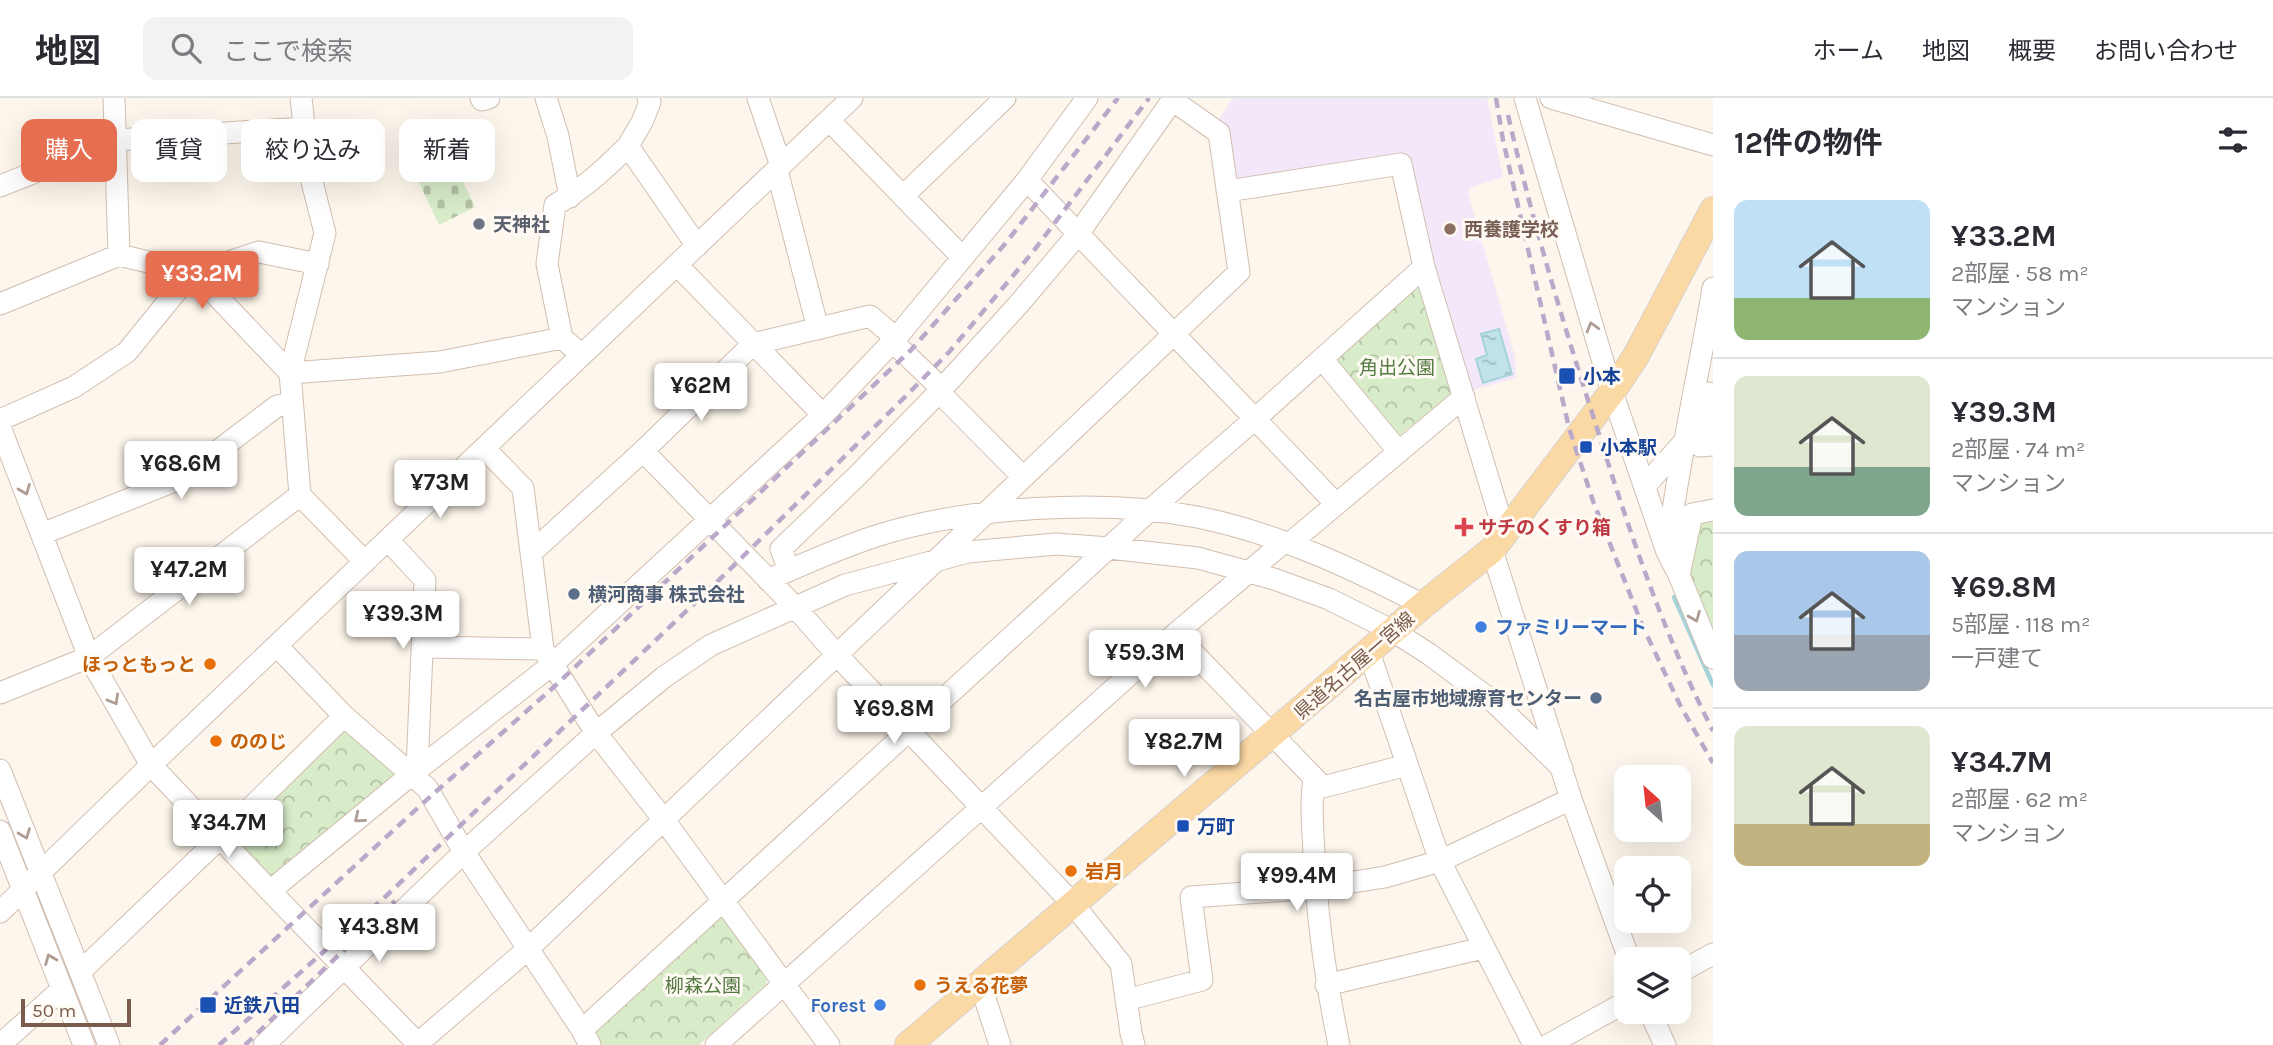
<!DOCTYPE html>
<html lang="ja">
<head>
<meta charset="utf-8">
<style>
  :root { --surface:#fff; --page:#f2f2f3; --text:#2b2b33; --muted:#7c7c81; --line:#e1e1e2; --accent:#e76f51 }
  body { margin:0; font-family:Karla,"Noto Sans JP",sans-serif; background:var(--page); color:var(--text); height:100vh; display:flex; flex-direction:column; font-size:26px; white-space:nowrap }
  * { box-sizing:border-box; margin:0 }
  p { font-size:23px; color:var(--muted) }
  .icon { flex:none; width:38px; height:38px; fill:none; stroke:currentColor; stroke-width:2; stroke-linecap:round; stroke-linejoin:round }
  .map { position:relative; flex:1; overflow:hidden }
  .details { display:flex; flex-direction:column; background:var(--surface); width:560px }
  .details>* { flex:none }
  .guide { position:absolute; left:21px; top:21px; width:665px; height:63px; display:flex; gap:14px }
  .needle { width:46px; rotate:333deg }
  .fabs { position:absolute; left:1614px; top:667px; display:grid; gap:14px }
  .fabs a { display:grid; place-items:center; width:77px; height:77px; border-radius:14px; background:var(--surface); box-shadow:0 7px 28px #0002; font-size:35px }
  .scale { position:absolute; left:21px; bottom:18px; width:110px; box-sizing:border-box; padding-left:7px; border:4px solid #7a5c4d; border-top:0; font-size:19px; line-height:24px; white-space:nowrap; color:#7a5c4d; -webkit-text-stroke:5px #fffaf3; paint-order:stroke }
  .price { position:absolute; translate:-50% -60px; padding:0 16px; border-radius:7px; background:#fff; color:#222; font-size:23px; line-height:46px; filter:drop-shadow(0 2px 4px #0008) }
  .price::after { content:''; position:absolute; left:50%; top:42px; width:21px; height:16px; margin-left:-10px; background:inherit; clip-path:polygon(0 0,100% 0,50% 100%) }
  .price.active { background:var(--accent); color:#fff }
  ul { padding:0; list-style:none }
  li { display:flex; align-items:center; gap:21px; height:175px; padding:0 21px }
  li+li { border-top:2px solid var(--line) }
  li span { display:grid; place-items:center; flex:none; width:196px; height:140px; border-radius:14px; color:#555 }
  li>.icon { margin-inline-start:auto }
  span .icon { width:84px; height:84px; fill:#fffc; stroke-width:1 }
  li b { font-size:30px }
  h2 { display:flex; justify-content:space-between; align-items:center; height:84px; padding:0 21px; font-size:30px }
  .tag { padding:0 24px; border-radius:14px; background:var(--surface); box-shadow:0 7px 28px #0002; font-size:24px; line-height:63px }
  .tag.active { background:var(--accent); color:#fff }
  header { display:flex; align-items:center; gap:42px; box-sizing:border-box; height:98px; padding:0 35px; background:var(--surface); border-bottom:2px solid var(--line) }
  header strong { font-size:33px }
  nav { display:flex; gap:38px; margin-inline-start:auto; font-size:24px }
  .search { width:490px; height:63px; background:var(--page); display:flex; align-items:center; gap:18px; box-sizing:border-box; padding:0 24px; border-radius:14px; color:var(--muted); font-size:26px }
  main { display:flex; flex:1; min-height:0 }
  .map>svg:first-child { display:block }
  .education { fill:#f3e8fa }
  .forest { fill:url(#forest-crowns) }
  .cemetery { fill:url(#cemetery-stones) }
  .water { fill:url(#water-ripples); stroke:#a5d3da; stroke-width:2 }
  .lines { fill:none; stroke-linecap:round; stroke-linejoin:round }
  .stream { stroke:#a5d3da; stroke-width:4.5 }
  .minor-casing { stroke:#d1beb0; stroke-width:23 }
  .major-casing { stroke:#dad1cd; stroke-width:28 }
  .minor { stroke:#fff; stroke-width:21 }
  .major { stroke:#fbd9a5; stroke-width:26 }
  .rail { stroke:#b9a8c9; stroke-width:4.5; stroke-dasharray:10 7; stroke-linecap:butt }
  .oneway { stroke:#af9d94 }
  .worship-dot { fill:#6b7280; stroke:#fffaf3; stroke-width:2.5 }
  .education-dot { fill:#8d6e63; stroke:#fffaf3; stroke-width:2.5 }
  .transit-dot { fill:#1a4fb4; stroke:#fffaf3; stroke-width:2.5 }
  .health-dot { fill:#e0444e; stroke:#fffaf3; stroke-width:2.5 }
  .service-dot { fill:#5c6f8a; stroke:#fffaf3; stroke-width:2.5 }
  .shop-dot { fill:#3f7fe0; stroke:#fffaf3; stroke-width:2.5 }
  .food-dot { fill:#e8710a; stroke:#fffaf3; stroke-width:2.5 }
  .labels { text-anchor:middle; stroke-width:6; stroke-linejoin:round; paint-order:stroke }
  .worship-label { font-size:19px; font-weight:bold; fill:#5b616d; stroke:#fffaf3; text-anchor:start }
  .education-label { font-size:19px; font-weight:bold; fill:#785e54; stroke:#fffaf3; text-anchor:start }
  .park-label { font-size:19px; fill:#537a41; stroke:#fffaf3 }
  .transit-label { font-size:19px; font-weight:bold; fill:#164399; stroke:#fffaf3; text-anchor:start }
  .health-label { font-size:19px; font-weight:bold; fill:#be3a42; stroke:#fffaf3; text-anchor:start }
  .service-label { font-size:19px; font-weight:bold; fill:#4e5e75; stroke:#fffaf3; text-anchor:start }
  .shop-label { font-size:19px; font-weight:bold; fill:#366cbe; stroke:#fffaf3; text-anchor:start }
  .food-label { font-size:19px; font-weight:bold; fill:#c56008; stroke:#fffaf3; text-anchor:start }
  .street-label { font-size:19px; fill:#7a5c4d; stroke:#fffaf3 }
</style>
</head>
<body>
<header>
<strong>地図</strong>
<div class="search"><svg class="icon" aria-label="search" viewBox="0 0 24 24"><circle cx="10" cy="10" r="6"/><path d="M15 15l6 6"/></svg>ここで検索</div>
<nav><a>ホーム</a><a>地図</a><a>概要</a><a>お問い合わせ</a></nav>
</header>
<main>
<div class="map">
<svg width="1713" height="947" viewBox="0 0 1713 947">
  <defs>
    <pattern id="forest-crowns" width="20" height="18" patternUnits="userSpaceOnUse" patternTransform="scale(1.75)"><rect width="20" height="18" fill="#d8ecc9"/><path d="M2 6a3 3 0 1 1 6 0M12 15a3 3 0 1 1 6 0" fill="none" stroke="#b4c2a5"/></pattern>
    <pattern id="cemetery-stones" width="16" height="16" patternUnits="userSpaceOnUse" patternTransform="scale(1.75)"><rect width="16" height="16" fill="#d8ecc9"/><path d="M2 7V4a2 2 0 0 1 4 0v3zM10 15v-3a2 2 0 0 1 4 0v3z" fill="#b4c2a5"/></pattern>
    <pattern id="water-ripples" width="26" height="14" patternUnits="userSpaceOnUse" patternTransform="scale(1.75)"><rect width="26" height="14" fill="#bfe3e8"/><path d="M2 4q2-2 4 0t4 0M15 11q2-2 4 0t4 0" fill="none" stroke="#a0bbbe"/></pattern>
  </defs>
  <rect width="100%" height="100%" fill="#fdf6ec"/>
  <path class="education" d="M1233 0H1487L1503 79 1469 90 1468 95 1515 259 1516 280 1469 293 1430 168 1405 58 1238 84 1230 79 1217 24Z"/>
  <path class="forest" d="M1411 189 1422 190 1454 293 1399 338 1333 260Z
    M1713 416V550L1686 477 1697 419Z
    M343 631 398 674 397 682 271 783 233 744 232 735Z
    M717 817H724L768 878 766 886 699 947H599L594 936 595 928Z"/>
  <path class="cemetery" d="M426 37 445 76 457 71 475 109 439 127 402 49Z"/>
  <path class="water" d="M1499 231 1512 276 1483 285 1476 261 1487 257 1481 236Z"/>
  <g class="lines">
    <path class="stream" d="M1674 499 1713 587"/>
    <g class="minor-casing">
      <path id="minor" d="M114 0 119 157
        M301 0 309 72 325 135 290 275 440 264 562 240 582 257
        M481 0 482 2 489 0
        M546 0 558 38 570 99
        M648 0 650 4 642 24 628 48 697 148
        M758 0 781 68
        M1525 0 1612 294 1667 454 1679 477 1713 560
        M1551 0 1713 47
        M829 22 962 159
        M777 72 818 231
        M1027 82 1336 406
        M0 88 116 42 304 30
        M1227 93 1401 66 1424 169 1505 436
        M903 98 1005 0
        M677 167 823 317
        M195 175 259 154 318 166
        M0 206 119 157 195 175 290 275 300 397
        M562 240 547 166 555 107C583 91 605 71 628 48
        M892 243 942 291
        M1322 261 1399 354
        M939 294 1023 379
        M1709 295 1700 348 1713 347
        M0 322 74 289 127 254 192 174
        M0 329 89 559 151 667 270 793 417 672 425 482 388 442
        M484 350 523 390 543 551 596 635 664 722 829 947
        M643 353 795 509 837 557 1073 806 1121 866 1131 935 1134 947
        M1645 388 1683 345
        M42 436 182 380 277 308 292 305
        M1289 446 1464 299
        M1668 447C1679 360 1699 276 1713 190
        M1492 452 1571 701 1629 861
        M531 455 643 353 753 246 870 218 896 240
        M789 472 781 451 857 378 939 294 1018 207 1078 136 1174 0
        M1679 477 1692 416 1713 412
        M768 482C803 466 840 450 876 438 968 409 1102 400 1197 419 1277 435 1352 470 1423 507
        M1175 536 1323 689 1407 667
        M277 548 344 618 427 690 464 754 582 932 590 947
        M424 549 543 551
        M1369 554 1440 763 1534 947
        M0 595 89 559 300 397 365 464
        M0 672 109 947
        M417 672 553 566 823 317 896 240 1027 82 1087 0
        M1314 681C1310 706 1313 731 1314 756 1317 820 1326 884 1339 947
        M0 733 84 947
        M270 793 419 947
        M0 814 151 667 852 0
        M81 873 220 740 344 618
        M1678 875 1713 856
        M980 885 1000 947
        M1326 887 1483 850
        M1126 902 1202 882 1191 799 1315 790 1385 779 1440 763 1571 701
        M1650 914 1665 947
        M582 932 1150 412 1256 320 1424 169
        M0 947 62 891
        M264 947 464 754 596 635 664 579 711 547 845 487 968 454 1056 446 1109 450 1198 460 1274 481 1329 501 1393 533 1429 556 1495 605 1562 670
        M416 947 528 851 1239 174 1219 35 1172 2
        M716 947 1175 536 1284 444
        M1548 947 1626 904"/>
    </g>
    <g class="major-casing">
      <path id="major" d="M908 947 1423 507 1492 452 1612 294 1636 258 1713 112"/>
    </g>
    <use href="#minor" class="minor"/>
    <use href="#major" class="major"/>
    <path class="rail" d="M1496 0 1503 42 1569 330 1593 403 1643 529 1680 607 1713 665
      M1508 17C1532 122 1563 225 1596 327 1629 432 1663 535 1713 633
      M160 947 422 706 556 587 911 252 1005 146 1118 0
      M219 947 385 799 718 483 909 295 950 253 1032 155 1149 0
      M245 947 395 803"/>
  </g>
  <defs><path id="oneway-chevron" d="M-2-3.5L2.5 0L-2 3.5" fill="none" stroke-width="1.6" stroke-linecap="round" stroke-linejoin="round" transform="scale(1.75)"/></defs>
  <g class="oneway">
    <use href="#oneway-chevron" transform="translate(1592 229) rotate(-106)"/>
    <use href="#oneway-chevron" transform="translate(25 392) rotate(68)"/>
    <use href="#oneway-chevron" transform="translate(1695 519) rotate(68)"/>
    <use href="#oneway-chevron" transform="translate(114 602) rotate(60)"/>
    <use href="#oneway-chevron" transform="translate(359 720) rotate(140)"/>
    <use href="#oneway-chevron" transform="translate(25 736) rotate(69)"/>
    <use href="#oneway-chevron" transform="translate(50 861) rotate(-112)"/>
  </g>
  <circle class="worship-dot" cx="479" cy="126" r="7"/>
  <circle class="education-dot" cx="1450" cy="131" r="7"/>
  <g class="transit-dot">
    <rect x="1558" y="269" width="18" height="18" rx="3.5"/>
    <rect x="1579" y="342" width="14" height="14" rx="3.5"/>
    <rect x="1176" y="721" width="14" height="14" rx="3.5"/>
    <rect x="199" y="898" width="18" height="18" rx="3.5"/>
  </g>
  <path class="health-dot" d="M1460.5 418.5h7v7h7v7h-7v7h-7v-7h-7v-7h7z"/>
  <g class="service-dot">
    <circle cx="574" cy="496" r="7"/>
    <circle cx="1596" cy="600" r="7"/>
  </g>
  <g class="shop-dot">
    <circle cx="1481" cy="529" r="7"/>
    <circle cx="880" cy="907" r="7"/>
  </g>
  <g class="food-dot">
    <circle cx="210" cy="566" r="7"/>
    <circle cx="216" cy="643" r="7"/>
    <circle cx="1071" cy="773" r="7"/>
    <circle cx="920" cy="887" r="7"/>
  </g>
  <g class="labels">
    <g class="worship-label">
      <text x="493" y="133">天神社</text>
    </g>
    <g class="education-label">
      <text x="1464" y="138">西養護学校</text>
    </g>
    <g class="park-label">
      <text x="1397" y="276">角出公園</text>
      <text x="703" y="894">柳森公園</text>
    </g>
    <g class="transit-label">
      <text x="1583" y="285">小本</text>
      <text x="1600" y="356">小本駅</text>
      <text x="1197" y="735">万町</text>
      <text x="224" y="914">近鉄八田</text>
    </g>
    <g class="health-label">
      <text x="1478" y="436">サチのくすり箱</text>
    </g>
    <g class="service-label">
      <text x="588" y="503">横河商事 株式会社</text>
      <text x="1582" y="607" text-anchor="end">名古屋市地域療育センター</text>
    </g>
    <g class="shop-label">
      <text x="1495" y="536">ファミリーマート</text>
      <text x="866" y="914" text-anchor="end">Forest</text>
    </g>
    <g class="food-label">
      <text x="196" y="573" text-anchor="end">ほっともっと</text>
      <text x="230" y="650">ののじ</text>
      <text x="1085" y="780">岩月</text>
      <text x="934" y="894">うえる花夢</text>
    </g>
    <g class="street-label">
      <text transform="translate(1354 567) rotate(-41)" y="7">県道名古屋一宮線</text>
    </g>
  </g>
</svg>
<div class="fabs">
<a><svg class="needle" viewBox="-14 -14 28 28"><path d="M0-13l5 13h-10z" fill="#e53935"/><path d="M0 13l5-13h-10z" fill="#7c7c81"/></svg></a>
<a><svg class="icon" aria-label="locate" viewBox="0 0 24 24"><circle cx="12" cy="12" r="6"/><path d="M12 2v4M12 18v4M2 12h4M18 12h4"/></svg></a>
<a><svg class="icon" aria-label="layers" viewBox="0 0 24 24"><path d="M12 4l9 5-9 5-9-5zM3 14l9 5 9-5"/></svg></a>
</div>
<div class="scale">50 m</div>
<b class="price active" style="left:202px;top:213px">¥33.2M</b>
<b class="price" style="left:701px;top:325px">¥62M</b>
<b class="price" style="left:181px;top:403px">¥68.6M</b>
<b class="price" style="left:440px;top:422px">¥73M</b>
<b class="price" style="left:189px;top:509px">¥47.2M</b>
<b class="price" style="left:403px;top:553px">¥39.3M</b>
<b class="price" style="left:1145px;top:592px">¥59.3M</b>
<b class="price" style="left:894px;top:648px">¥69.8M</b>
<b class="price" style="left:1184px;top:681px">¥82.7M</b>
<b class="price" style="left:228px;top:762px">¥34.7M</b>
<b class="price" style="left:1297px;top:815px">¥99.4M</b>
<b class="price" style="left:379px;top:866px">¥43.8M</b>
<div class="guide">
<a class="tag active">購入</a>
<a class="tag">賃貸</a>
<a class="tag">絞り込み</a>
<a class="tag">新着</a>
</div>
</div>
<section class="details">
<h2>12件の物件<svg class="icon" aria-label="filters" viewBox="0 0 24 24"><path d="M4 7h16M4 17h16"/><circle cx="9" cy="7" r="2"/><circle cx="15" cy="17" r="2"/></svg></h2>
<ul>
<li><span style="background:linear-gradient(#bfe0f5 70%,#8fb573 0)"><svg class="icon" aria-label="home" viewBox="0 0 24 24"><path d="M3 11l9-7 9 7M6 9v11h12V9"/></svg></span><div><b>¥33.2M</b><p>2部屋 · 58 m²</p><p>マンション</p></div></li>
<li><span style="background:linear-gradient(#dfe7d0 65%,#7fa58c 0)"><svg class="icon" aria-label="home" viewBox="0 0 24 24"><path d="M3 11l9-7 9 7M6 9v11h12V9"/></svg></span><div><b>¥39.3M</b><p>2部屋 · 74 m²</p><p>マンション</p></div></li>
<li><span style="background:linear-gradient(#a9c7e8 60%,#9aa5b1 0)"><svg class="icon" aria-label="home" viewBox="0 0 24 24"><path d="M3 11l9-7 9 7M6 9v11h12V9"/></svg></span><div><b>¥69.8M</b><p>5部屋 · 118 m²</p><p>一戸建て</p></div></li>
<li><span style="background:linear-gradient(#dfe7d0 70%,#c2b280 0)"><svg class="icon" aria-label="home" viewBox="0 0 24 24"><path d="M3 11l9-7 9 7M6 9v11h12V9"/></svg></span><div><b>¥34.7M</b><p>2部屋 · 62 m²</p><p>マンション</p></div></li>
</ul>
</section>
</main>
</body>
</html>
